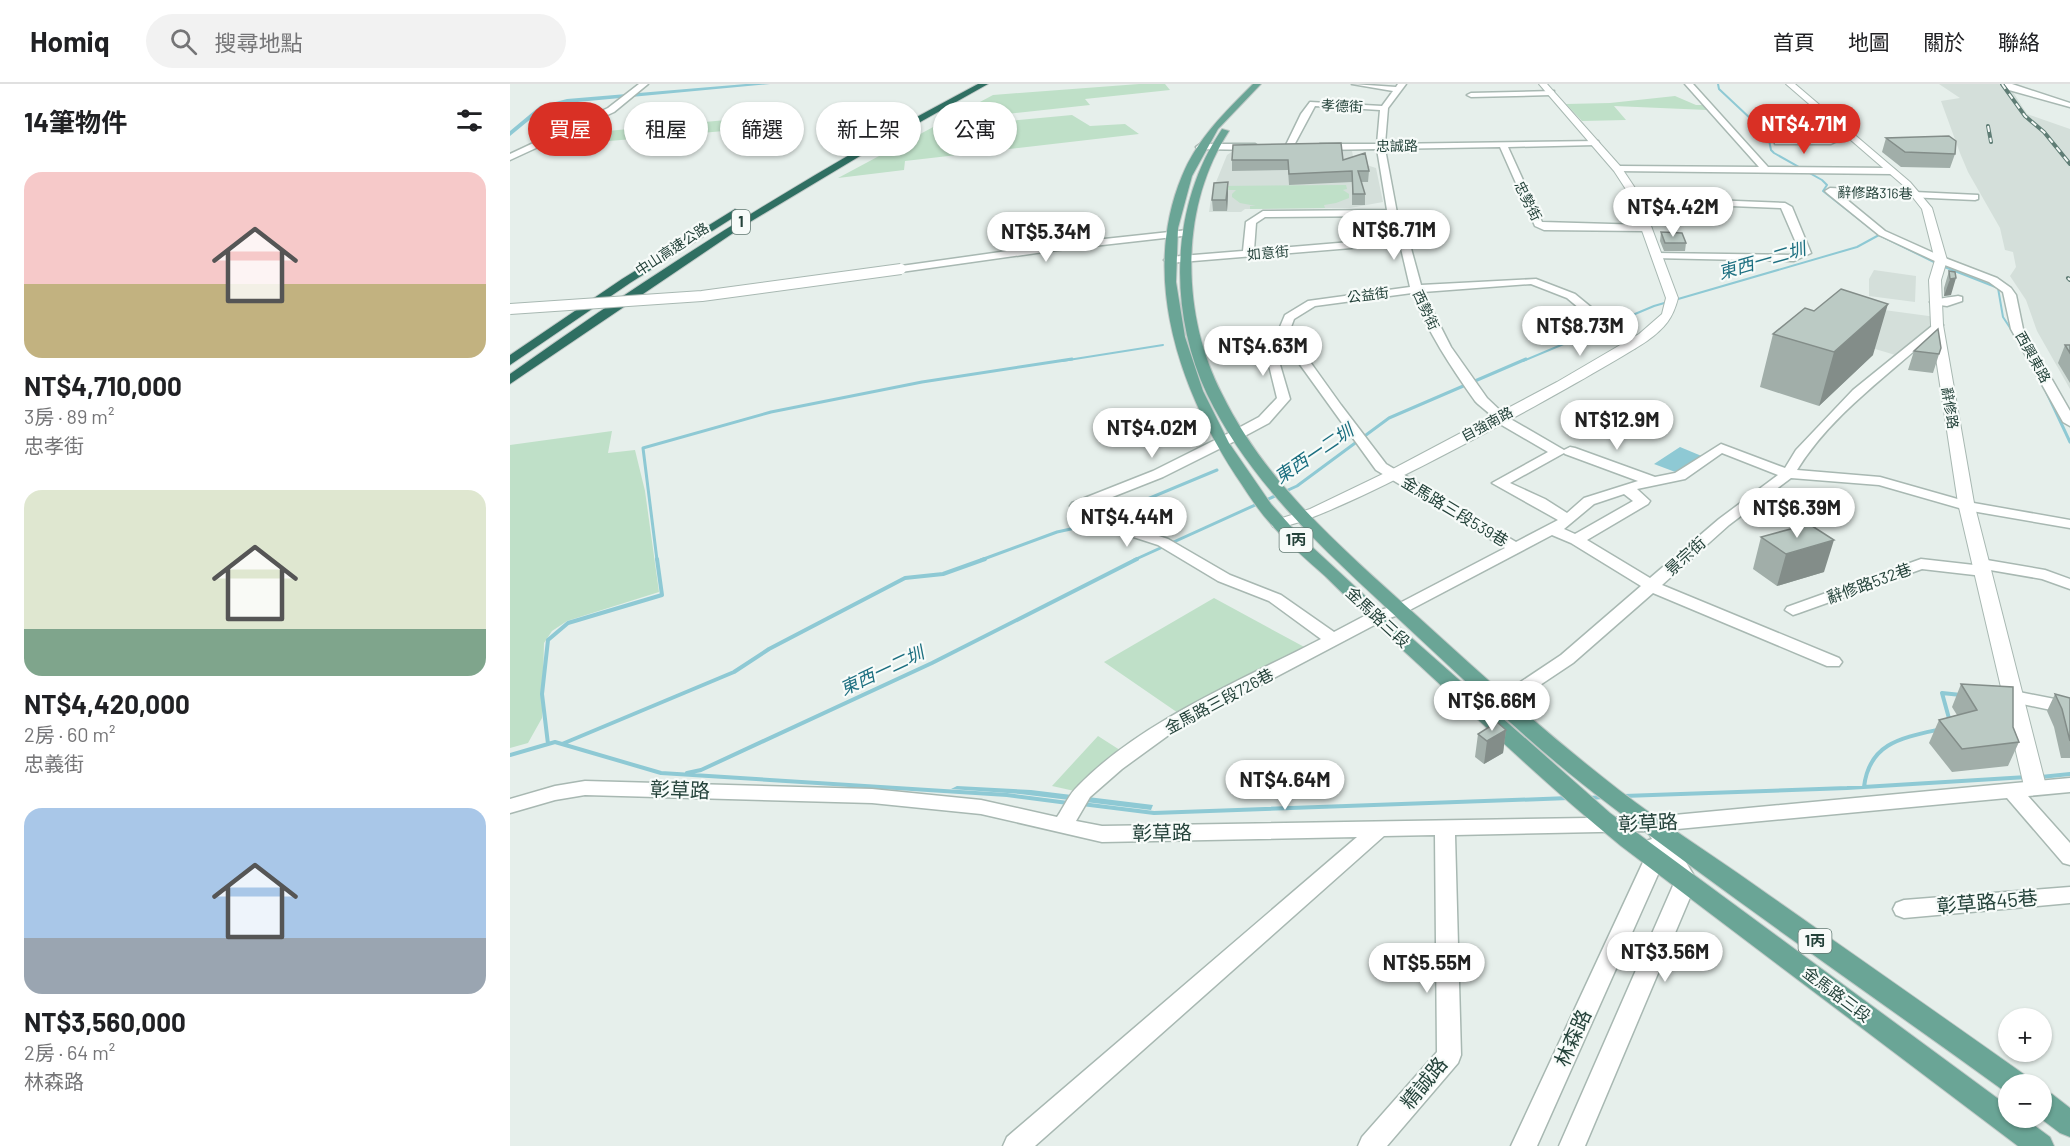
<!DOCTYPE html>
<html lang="zh-TW">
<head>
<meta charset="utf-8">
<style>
  :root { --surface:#fff; --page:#f2f2f2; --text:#202124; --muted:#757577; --line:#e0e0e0; --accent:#d93025 }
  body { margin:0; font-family:Barlow,"Noto Sans TC",sans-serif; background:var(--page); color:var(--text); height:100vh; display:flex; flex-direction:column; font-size:22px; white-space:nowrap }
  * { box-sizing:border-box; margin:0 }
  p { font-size:20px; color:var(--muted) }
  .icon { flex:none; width:33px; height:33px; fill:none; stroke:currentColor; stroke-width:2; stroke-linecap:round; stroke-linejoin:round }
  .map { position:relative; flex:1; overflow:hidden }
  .details { display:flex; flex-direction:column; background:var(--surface); width:510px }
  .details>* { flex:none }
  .banner { position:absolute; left:18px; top:18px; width:570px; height:54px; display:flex; gap:12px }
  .controls { position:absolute; left:1488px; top:924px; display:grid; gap:12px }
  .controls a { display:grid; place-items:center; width:54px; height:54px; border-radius:50%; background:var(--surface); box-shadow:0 2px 4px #0004; font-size:30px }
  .price { position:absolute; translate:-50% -51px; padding:0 14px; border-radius:21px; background:#fff; color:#222; font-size:20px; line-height:39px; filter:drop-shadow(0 2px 3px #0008) }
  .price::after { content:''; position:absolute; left:50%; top:36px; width:18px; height:14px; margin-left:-9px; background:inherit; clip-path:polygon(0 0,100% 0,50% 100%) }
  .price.selected { background:var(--accent); color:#fff }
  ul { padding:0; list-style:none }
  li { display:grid; align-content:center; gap:12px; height:318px; padding:0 24px }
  li span { display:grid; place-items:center; height:186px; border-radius:18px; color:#555 }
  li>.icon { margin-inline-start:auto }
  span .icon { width:108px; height:108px; fill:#fffc; stroke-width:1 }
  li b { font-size:26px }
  h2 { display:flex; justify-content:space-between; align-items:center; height:72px; padding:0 24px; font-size:26px }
  .pill { padding:0 21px; border-radius:27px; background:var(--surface); box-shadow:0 2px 4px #0004; font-size:21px; line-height:54px }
  .pill.selected { background:var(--accent); color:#fff }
  header { display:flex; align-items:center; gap:36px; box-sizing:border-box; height:84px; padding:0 30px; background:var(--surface); border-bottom:2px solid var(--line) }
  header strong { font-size:28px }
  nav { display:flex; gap:33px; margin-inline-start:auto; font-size:21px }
  .search { width:420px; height:54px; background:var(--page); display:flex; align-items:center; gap:15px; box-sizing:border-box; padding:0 21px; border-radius:33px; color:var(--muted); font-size:22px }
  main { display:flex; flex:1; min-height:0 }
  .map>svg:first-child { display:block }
  .built { fill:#d4dfda }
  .green { fill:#bfe0c8 }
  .water { fill:#8ec9d4 }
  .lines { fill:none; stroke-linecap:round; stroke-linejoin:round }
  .stream-far2 { stroke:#8ec9d4; stroke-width:2 }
  .stream-far1 { stroke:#8ec9d4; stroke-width:3 }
  .stream { stroke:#8ec9d4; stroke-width:4 }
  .canal { fill:#8ec9d4; fill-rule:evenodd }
  .minor-casing { stroke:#a8b8b2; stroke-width:3 }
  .tertiary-casing { stroke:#a8b8b2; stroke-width:2 }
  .primary-casing { stroke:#c2cac8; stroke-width:2 }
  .motorway-casing { stroke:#c2cac8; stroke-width:2 }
  .minor { fill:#fff; fill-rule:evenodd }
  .tertiary { fill:#fff; fill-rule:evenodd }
  .primary { fill:#6aa596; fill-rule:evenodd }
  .motorway { fill:#2f6f62; fill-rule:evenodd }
  .rail-casing { stroke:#5f7d75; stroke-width:4 }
  .rail { stroke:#f7fbf9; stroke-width:2; stroke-dasharray:6; stroke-linecap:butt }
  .minor-bridge-casing { stroke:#a8b8b2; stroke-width:12; stroke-linecap:butt }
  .minor-bridge { stroke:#fff; stroke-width:10 }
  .wall { fill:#a1aea9 }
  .shaded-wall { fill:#838d89 }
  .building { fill:#bbcac4; stroke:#838d89; stroke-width:1.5 }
  .labels { text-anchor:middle; stroke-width:4.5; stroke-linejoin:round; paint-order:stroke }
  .far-street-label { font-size:14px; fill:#24423a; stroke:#f7fbf9 }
  .shield { fill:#f7fbf9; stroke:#637a73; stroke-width:1.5 }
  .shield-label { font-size:15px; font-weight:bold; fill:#24423a }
  .street-label { font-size:16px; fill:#24423a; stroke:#f7fbf9 }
  .water-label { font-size:18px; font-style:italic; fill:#1c6f80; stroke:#f7fbf9 }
  .near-street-label { font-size:20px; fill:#24423a; stroke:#f7fbf9 }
</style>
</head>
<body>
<header>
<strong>Homiq</strong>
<div class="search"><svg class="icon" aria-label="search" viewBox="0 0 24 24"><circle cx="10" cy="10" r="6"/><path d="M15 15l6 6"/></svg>搜尋地點</div>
<nav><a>首頁</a><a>地圖</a><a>關於</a><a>聯絡</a></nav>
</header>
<main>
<section class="details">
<h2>14筆物件<svg class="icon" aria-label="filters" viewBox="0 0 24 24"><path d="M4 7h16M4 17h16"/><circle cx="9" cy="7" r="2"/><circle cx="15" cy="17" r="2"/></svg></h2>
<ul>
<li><span style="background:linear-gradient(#f6c9c9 60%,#c2b280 0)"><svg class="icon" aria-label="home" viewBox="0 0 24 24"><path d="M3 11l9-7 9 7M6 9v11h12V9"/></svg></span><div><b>NT$4,710,000</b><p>3房 · 89 m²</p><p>忠孝街</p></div></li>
<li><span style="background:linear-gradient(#dfe7d0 75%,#7fa58c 0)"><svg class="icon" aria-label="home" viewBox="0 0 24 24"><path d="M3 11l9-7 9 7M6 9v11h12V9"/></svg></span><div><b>NT$4,420,000</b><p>2房 · 60 m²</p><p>忠義街</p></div></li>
<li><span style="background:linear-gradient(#a9c7e8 70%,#9aa5b1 0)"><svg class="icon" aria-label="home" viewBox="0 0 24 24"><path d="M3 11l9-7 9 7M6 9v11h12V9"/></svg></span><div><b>NT$3,560,000</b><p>2房 · 64 m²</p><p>林森路</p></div></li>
</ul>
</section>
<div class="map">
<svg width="1560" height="1062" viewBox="0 0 1560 1062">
  <rect width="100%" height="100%" fill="#e6efeb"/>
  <path class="built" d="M1429 0H1494L1501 5 1517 30 1560 45V305L1527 247 1516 216 1500 192 1506 183 1503 168 1495 166 1490 144 1458 88 1450 69 1431 17 1450 14Z
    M723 67H842L844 77 866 84 873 118 840 124 735 125 731 128H699L702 108 717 71Z
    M1364 186 1406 192 1405 218 1359 212V195Z
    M1374 226 1426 233 1424 242 1392 273 1325 253Z"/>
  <path class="green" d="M629 0H655L660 6 575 15 580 21 496 30 499 37 562 31 580 42 615 40 629 50 395 77 394 86 328 94 483 11Z
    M1165 12 1186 21H1195L1197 26 1104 22 1116 36 1072 37 1056 20 1100 19Z
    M259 32 261 43 31 63 54 51Z
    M836 101 837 105 833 106 839 110V114L826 119 814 121 815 124 740 125V122H746L730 119 722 113V110L726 106H709V102Z
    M102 347 98 369 125 366 135 407 149 508 57 537 42 547 34 559 32 634 18 659 0 664V361Z
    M704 514 798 565 671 631 594 578Z
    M588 652 613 668 569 708 542 702Z"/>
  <path class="water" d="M1170 363 1194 373 1168 389 1144 380Z
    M447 702 521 706 643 721 641 726 510 710 441 705Z"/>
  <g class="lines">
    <path class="stream-far2" d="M1208 0 1209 5 1258 51 1261 66 1264 69 1312 96 1317 101 1313 107 1369 151 1432 182 1488 204 1493 233 1506 253
      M552 277 653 261
      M1013 277 1144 222 1347 163 1369 151"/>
    <path class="stream-far1" d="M1537 309 1560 358
      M147 476 133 364 261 328 412 298 562 275
      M471 476 547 448 570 443 707 386
      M624 476 787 402 879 334 1016 275"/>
    <path class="stream" d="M1440 638 1432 609 1451 611
      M38 660 32 610 38 556 58 539 152 511 147 475
      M52 660 224 588 259 565 395 494 433 490 475 475
      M0 671 45 658 151 689 497 711 558 719
      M177 689 191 686 422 579 627 475
      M1531 693 1560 690
      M1354 703C1359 660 1390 654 1427 646
      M1114 712 1337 704 1517 693
      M1078 714 1095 713
      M572 720 644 729 1059 714"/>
    <path class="canal" d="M236 0H260L57 19 34 24 0 52V47L30 22 57 15Z"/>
    <g class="minor-casing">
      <path id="minor" d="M129 0H138L104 28 0 76V70L98 24Z
        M842 0 886 3 888 0H896L878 24 875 60 1088 57 1089 59 1085 61 998 63 1032 138 1136 141 1141 144 1136 147 1034 146 1025 142 990 63 875 65 887 129 899 157 911 201 1026 195 1065 210 1127 261 1125 264H1117L1057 214 1021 200 913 208 941 263 977 314 997 333 1054 366 1060 363 1065 364 1145 393 1165 389 1211 360 1275 384 1286 366 1343 306 1427 238 1433 241 1431 243C1382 289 1322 329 1287 386L1370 393 1458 418 1560 436V444L1456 426 1369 401 1281 394 1219 441 1152 501 1329 574 1332 578 1329 582H1317L1143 509 1063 579 997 623H985L982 619 985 615 1051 571 1131 502 1061 459 1042 451 896 528 872 537 667 645 612 685 580 713 566 737 592 742 1143 733 1560 694V708L1518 712 1560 759V781L1553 779 1497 714 1157 746 1187 797 1075 1062H1049L1165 797 1154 777 1027 1062H1001L1134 776 1133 762 1136 757 1142 755 1138 747 945 751 951 971 948 979 877 1062H848L852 1053 927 968 925 751 874 752 525 1062H493L497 1053 847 753 592 758 471 730 362 719 75 711 45 716 0 729V715L45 702 75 697 362 705 471 716 547 733C554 723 559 710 568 702 630 638 732 596 811 555L759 517 708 497 648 461 574 437 560 422 562 419 643 387 721 348 749 333 767 314 754 261 767 250 775 231 798 217 900 203 890 160 659 179 654 176 659 173 733 167 736 138 753 127 877 126 867 65 810 66 806 63 810 60H867L870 26 805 22 782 65 775 63 791 30 800 18 872 22 883 7ZM878 132 888 154 744 166 746 139 755 133ZM902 209C918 248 941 283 965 317 971 324 981 328 983 336L1038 368 982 399 1048 436 1006 458 876 380 831 321 783 254 778 251 784 235 805 222ZM773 257 866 386 995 464 884 522 860 529 824 548 771 511 720 491 658 455 584 431 577 423 653 393 731 354 759 339 780 315 766 267V262ZM1054 369 1055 370 1128 397 1074 414 1057 429 1035 415 1000 399ZM1212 369 1268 391 1209 435 1140 494 1077 456 1138 420 1140 417 1127 405 1175 395ZM1114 410 1123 417 1065 450 1054 445 1084 420Z
        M1175 0H1183L1258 83 1382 84 1386 87 1382 90 1105 87 1104 85 1108 82 1249 83Z
        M1494 0H1502L1560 19V23L1499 6Z
        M1044 7 1041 11 961 13 957 11 961 9Z
        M1268 56H1321L1325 58 1321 60H1265V56Z
        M690 60H745L749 63 745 66 687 65 686 63Z
        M1320 104 1468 111V115L1465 116 1330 110 1375 147 1435 174 1487 194 1501 204 1506 211 1513 245 1560 327V342L1553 338 1501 245 1493 208 1479 198 1427 178 1369 151 1317 109 1315 107Z
        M1126 113 1275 119 1282 123 1301 169 1284 177 1143 174 1142 172 1147 169 1283 171 1290 168 1271 124 1123 118V114Z
        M678 146 681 147V151L548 166 391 188 386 185 391 182 548 160Z
        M1448 212 1452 213V217L1437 222 1422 220 1420 218C1424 215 1441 213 1448 212Z
        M1411 475 1464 481 1465 477 1471 475 1535 486 1560 495V505L1532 495 1480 486 1479 490 1473 492 1412 485 1289 529 1283 531 1275 526 1277 523Z
        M1504 607 1560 618V630L1498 617 1495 613 1498 609Z
        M1560 803V819L1394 834 1386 831 1383 825 1386 819 1394 816Z"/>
    </g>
    <g class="tertiary-casing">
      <path id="tertiary" d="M1029 0H1037L1111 83 1129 110 1168 214C1163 234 1155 244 1137 257 1094 286 797 452 763 443L761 440 763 437 800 425 879 387 1047 298 1129 250 1152 230 1156 214 1119 110 1104 87Z
        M1276 0H1285L1400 98 1422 124 1437 176 1431 196 1433 241 1464 419 1536 702 1533 707 1525 710 1517 707 1514 702 1448 419 1421 241 1419 196 1425 176 1412 125 1394 102Z"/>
    </g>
    <g class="primary-casing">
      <path id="primary" d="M743 0H751L708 45 682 92 668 144 666 198 675 253 693 307 719 359 761 420 787 449 879 534 1100 729 1498 1022V1034H1514L1540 1053 1544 1062H1508L1111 762C1041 705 975 642 908 580 877 552 846 523 816 493 797 476 777 459 760 439 747 425 737 408 726 392 670 306 630 193 672 92 687 55 715 28 743 0Z
        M712 45 719 47C669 124 671 230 712 310 756 400 833 465 906 531 972 591 1038 651 1109 706 1153 740 1201 770 1246 802 1336 865 1426 928 1515 991L1519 1000H1498V1009H1497C1363 912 1227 819 1097 719 1025 665 960 601 894 540 820 471 742 403 697 310 658 227 660 122 712 45Z
        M1532 1007 1542 1010 1560 1024V1053L1550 1049 1530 1034Z"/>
    </g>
    <g class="motorway-casing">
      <path id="motorway" d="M468 0H478L355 69 235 141 0 300V290C150 183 305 86 468 0Z
        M225 125 230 128 229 130 120 199 0 281V271L112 195Z"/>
    </g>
    <use href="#minor" class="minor"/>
    <use href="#tertiary" class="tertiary"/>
    <use href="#primary" class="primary"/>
    <use href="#motorway" class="motorway"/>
    <g class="rail-casing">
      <path id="rail" d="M1492 0 1515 32 1534 48 1560 80
        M1478 42 1481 58
        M1558 194 1560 196"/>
    </g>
    <use href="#rail" class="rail"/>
    <g class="minor-bridge-casing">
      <path id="minor-bridge" d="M0 225 192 212 391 185"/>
    </g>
    <use href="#minor-bridge" class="minor-bridge"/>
  </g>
  <path class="wall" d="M1376 54 1445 70 1440 84 1391 83 1372 68Z
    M722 76H833L859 87 858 98H851L855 110V121H842V98L779 101 778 86 722 87Z
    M718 110 717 127H703L702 116Z
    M1151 148 1176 159 1175 167H1154L1150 157Z
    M1439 187 1441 211 1434 212V204Z
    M1263 250 1363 271 1309 322 1250 303Z
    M1555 261H1560V299L1548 279Z
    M1431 264 1423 289 1398 286 1404 267Z
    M1251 453 1314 488 1267 502 1243 485Z
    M1451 600 1503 643 1509 658 1498 682 1442 688 1419 659 1429 636 1447 631 1442 623Z
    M1545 610 1560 614V674H1551L1544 643 1537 627Z
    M996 646 993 669 974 680 965 673 968 650Z"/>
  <path class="shaded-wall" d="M718 98V110L717 127 716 116Z
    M1446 194 1441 211 1434 212 1440 195Z
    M1378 220 1363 271 1309 322 1324 268Z
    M1324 456 1314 488 1267 502 1276 470Z
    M996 646 993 669 974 680 977 657Z"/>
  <path class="building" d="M1439 52 1446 57 1445 70 1395 68 1376 54Z
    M831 59 833 76 855 69 859 87H848L855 110H843L842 87 779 90 778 76H722L723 61Z
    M718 98 716 116H702L704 99Z
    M1151 148 1172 149 1176 159H1155Z
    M1439 187 1445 188 1446 194 1440 195Z
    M1331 205 1378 220 1324 268 1263 250 1295 224 1304 227Z
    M1428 245 1431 264 1429 270 1404 267Z
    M1555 261H1560V269Z
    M1299 440 1324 456 1276 470 1251 453Z
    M1451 600 1503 603V643L1509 658 1452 665 1429 636 1467 626Z
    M1545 610 1560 614V657L1552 625Z
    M987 638 996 646 977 657 968 650Z"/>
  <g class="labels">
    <g class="far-street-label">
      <text transform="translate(832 22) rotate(3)" y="5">孝德街</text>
      <text transform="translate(887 62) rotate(-1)" y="5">忠誠路</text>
      <text transform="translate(1365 109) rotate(1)" y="5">辭修路316巷</text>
      <text transform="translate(1018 117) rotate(63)" y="5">忠勢街</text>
      <text transform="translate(162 165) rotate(-33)" y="5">中山高速公路</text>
      <text transform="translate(758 169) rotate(-5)" y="5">如意街</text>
      <text transform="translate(858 211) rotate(-7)" y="5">公益街</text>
      <text transform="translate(916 226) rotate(65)" y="5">西勢街</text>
      <text transform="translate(1523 273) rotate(61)" y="5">西興東路</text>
      <text transform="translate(1440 324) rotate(81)" y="5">辭修路</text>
      <text transform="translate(977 340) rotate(-28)" y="5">自強南路</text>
    </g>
    <g class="shield">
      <rect x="222" y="126" width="18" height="24" rx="4.5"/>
      <rect x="769.5" y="444" width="33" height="24" rx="4.5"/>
      <rect x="1288.5" y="845" width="33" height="24" rx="4.5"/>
    </g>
    <g class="shield-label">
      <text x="231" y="143">1</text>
      <text x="786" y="461">1丙</text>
      <text x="1305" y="862">1丙</text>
    </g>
    <g class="street-label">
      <text transform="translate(945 427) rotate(31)" y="6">金馬路三段539巷</text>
      <text transform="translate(1175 472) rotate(-42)" y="6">景宗街</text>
      <text transform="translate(1359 499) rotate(-20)" y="6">辭修路532巷</text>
      <text transform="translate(868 533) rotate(43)" y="6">金馬路三段</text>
      <text transform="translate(709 617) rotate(-28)" y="6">金馬路三段726巷</text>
      <text transform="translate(1327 910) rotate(37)" y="6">金馬路三段</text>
    </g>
    <g class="water-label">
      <text transform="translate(1252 177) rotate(-16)" y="6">東西一二圳</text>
      <text transform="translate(804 370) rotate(-34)" y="6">東西一二圳</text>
      <text transform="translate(372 587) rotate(-25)" y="6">東西一二圳</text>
    </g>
    <g class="near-street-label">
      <text transform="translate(170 706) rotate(2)" y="7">彰草路</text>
      <text transform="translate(1138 739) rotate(-3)" y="7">彰草路</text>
      <text transform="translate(652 749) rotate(-1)" y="7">彰草路</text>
      <text transform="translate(1477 818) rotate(-5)" y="7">彰草路45巷</text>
      <text transform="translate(1063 954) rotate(-66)" y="7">林森路</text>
      <text transform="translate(914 999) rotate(-51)" y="7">精誠路</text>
    </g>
  </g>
</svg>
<div class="controls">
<a>+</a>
<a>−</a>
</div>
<b class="price selected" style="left:1294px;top:71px">NT$4.71M</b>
<b class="price" style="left:1163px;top:154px">NT$4.42M</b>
<b class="price" style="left:884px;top:177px">NT$6.71M</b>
<b class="price" style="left:536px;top:179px">NT$5.34M</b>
<b class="price" style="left:1070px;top:273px">NT$8.73M</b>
<b class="price" style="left:753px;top:293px">NT$4.63M</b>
<b class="price" style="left:1107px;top:367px">NT$12.9M</b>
<b class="price" style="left:642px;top:375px">NT$4.02M</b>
<b class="price" style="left:1287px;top:455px">NT$6.39M</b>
<b class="price" style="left:617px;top:464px">NT$4.44M</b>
<b class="price" style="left:982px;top:648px">NT$6.66M</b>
<b class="price" style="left:775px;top:727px">NT$4.64M</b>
<b class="price" style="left:1155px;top:899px">NT$3.56M</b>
<b class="price" style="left:917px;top:910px">NT$5.55M</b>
<div class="banner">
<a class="pill selected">買屋</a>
<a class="pill">租屋</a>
<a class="pill">篩選</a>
<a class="pill">新上架</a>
<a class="pill">公寓</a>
</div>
</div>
</main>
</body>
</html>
